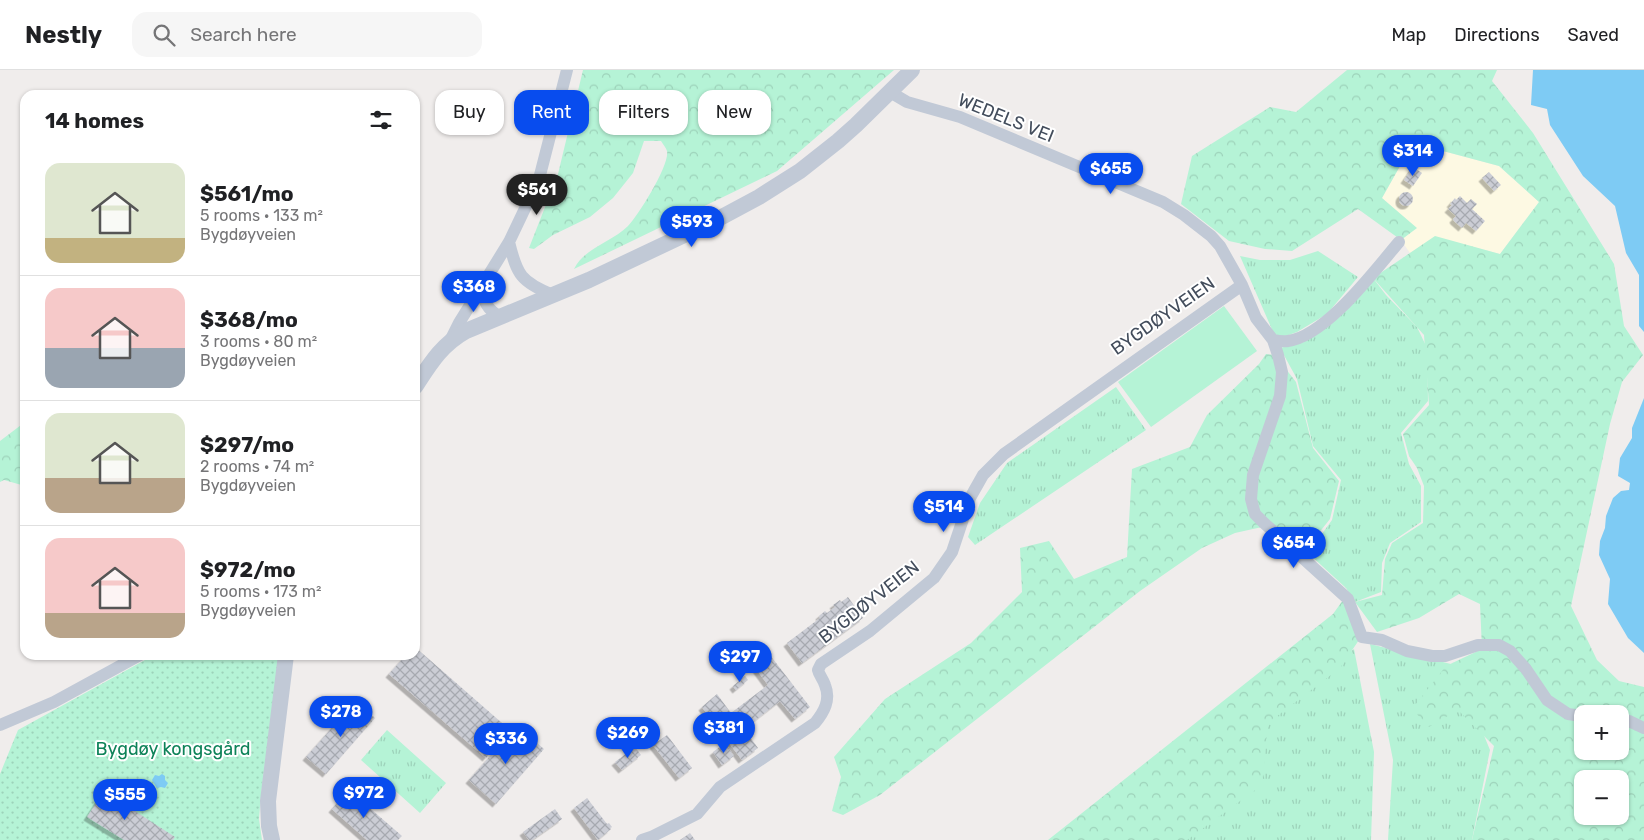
<!DOCTYPE html>
<html lang="en">
<head>
<meta charset="utf-8">
<style>
  :root { --surface:#fff; --page:#f6f6f6; --text:#202124; --muted:#757577; --line:#e0e0e0; --accent:#084cee }
  body { margin:0; font-family:Rubik,sans-serif; background:var(--page); color:var(--text); height:100vh; display:flex; flex-direction:column; font-size:19px; white-space:nowrap }
  * { box-sizing:border-box; margin:0 }
  p { font-size:16px; color:var(--muted) }
  .icon { flex:none; width:28px; height:28px; fill:none; stroke:currentColor; stroke-width:2; stroke-linecap:round; stroke-linejoin:round }
  .map { position:relative; flex:1; overflow:hidden }
  .drawer { position:absolute; left:20px; top:20px; width:400px; height:570px; display:flex; flex-direction:column; background:var(--surface); border-radius:15px; box-shadow:0 1px 4px #0004 }
  .drawer>* { flex:none }
  .hud { position:absolute; left:435px; top:20px; width:475px; height:45px; display:flex; gap:10px }
  .fabs { position:absolute; left:1574px; top:635px; display:grid; gap:10px }
  .fabs a { display:grid; place-items:center; width:55px; height:55px; border-radius:10px; background:var(--surface); box-shadow:0 1px 4px #0004; font-size:25px }
  .price { position:absolute; translate:-50% -42px; padding:0 11px; border-radius:18px; background:var(--accent); color:#fff; font-size:16px; line-height:32px; filter:drop-shadow(0 1px 2px #0008) }
  .price::after { content:''; position:absolute; left:50%; top:30px; width:15px; height:11px; margin-left:-8px; background:inherit; clip-path:polygon(0 0,100% 0,50% 100%) }
  .price.active { background:#222; color:#fff }
  ul { padding:0; list-style:none }
  li { display:flex; align-items:center; gap:15px; height:125px; padding:0 25px }
  li+li { border-top:1px solid var(--line) }
  li span { display:grid; place-items:center; flex:none; width:140px; height:100px; border-radius:15px; color:#555 }
  li>.icon { margin-inline-start:auto }
  span .icon { width:60px; height:60px; fill:#fffc; stroke-width:1 }
  li b { font-size:21px }
  h2 { display:flex; justify-content:space-between; align-items:center; height:60px; padding:0 25px; font-size:21px }
  .pill { padding:0 18px; border-radius:15px; background:var(--surface); box-shadow:0 1px 4px #0004; font-size:18px; line-height:45px }
  .pill.active { background:var(--accent); color:#fff }
  header { display:flex; align-items:center; gap:30px; box-sizing:border-box; height:70px; padding:0 25px; background:var(--surface); border-bottom:1px solid var(--line) }
  header strong { font-size:24px }
  nav { display:flex; gap:28px; margin-inline-start:auto; font-size:18px }
  .search { width:350px; height:45px; background:var(--page); display:flex; align-items:center; gap:12px; box-sizing:border-box; padding:0 18px; border-radius:15px; color:var(--muted); font-size:19px }
  .map>svg:first-child { display:block }
  .commercial { fill:#fdf9e3 }
  .grass { fill:url(#grass-tufts) }
  .forest { fill:url(#forest-crowns); fill-rule:evenodd }
  .park { fill:url(#park-dots) }
  .pitch { fill:#b5f3d6 }
  .water { fill:#7ecbf4 }
  .building { fill:url(#building-cross-hatch); filter:url(#shadow) }
  .lines { fill:none; stroke-linecap:round; stroke-linejoin:round }
  .minor { stroke:#c1c9d6; stroke-width:12 }
  .tertiary { stroke:#c1c9d6; stroke-width:16 }
  .labels { text-anchor:middle; stroke-width:4; stroke-linejoin:round; paint-order:stroke }
  .street-label { font-size:18px; fill:#434d5c; stroke:#fff }
  .park-label { font-size:18px; fill:#0e8359; stroke:#fff }
</style>
</head>
<body>
<header>
<strong>Nestly</strong>
<div class="search"><svg class="icon" aria-label="search" viewBox="0 0 24 24"><circle cx="10" cy="10" r="6"/><path d="M15 15l6 6"/></svg>Search here</div>
<nav><a>Map</a><a>Directions</a><a>Saved</a></nav>
</header>
<div class="map">
<svg width="1644" height="770" viewBox="0 0 1644 770">
  <defs>
    <pattern id="grass-tufts" width="24" height="20" patternUnits="userSpaceOnUse" patternTransform="scale(1.25)"><rect width="24" height="20" fill="#b5f3d6"/><path d="M3 7l-1-3M5 7V3M7 7l1-3M15 17l-1-3M17 17v-4M19 17l1-3" fill="none" stroke="#9dd2ba"/></pattern>
    <pattern id="forest-crowns" width="20" height="18" patternUnits="userSpaceOnUse" patternTransform="scale(1.25)"><rect width="20" height="18" fill="#b5f3d6"/><path d="M2 6a3 3 0 1 1 6 0M12 15a3 3 0 1 1 6 0" fill="none" stroke="#9dd2ba"/></pattern>
    <pattern id="park-dots" width="8" height="8" patternUnits="userSpaceOnUse" patternTransform="scale(1.25)"><rect width="8" height="8" fill="#b5f3d6"/><path d="M2 2h.1M6 6h.1" fill="none" stroke="#9dd2ba" stroke-width="1.8" stroke-linecap="round"/></pattern>
    <pattern id="building-cross-hatch" width="8" height="8" patternUnits="userSpaceOnUse" patternTransform="scale(1.25)"><rect width="8" height="8" fill="#cbcdd5"/><path d="M0 0l8 8M0 8l8-8" fill="none" stroke="#a6a9b0"/></pattern>
    <filter id="shadow"><feDropShadow dx="-3.5" dy="3.5" stdDeviation="0" flood-color="#0004"/></filter>
  </defs>
  <rect width="100%" height="100%" fill="#f0edec"/>
  <path class="commercial" d="M1413 73 1499 96 1539 132 1500 184 1435 167 1410 183 1401 170 1416 158 1382 128Z"/>
  <path class="grass" d="M1318 181 1358 207 1327 244 1297 262 1283 267 1274 264 1240 186 1260 190H1290Z
    M1373 208 1386 225 1417 257 1427 278 1428 331 1401 363 1409 394 1421 416V452L1390 473 1382 493 1381 522 1355 532 1346 518 1308 483 1332 450 1341 410 1313 376 1297 309 1280 278 1304 272Z
    M1116 317 1146 360 975 475 968 467 980 433 1007 393Z
    M1370 574 1455 595 1490 680 1472 770H1388L1393 690Z
    M1354 579 1374 682 1371 770H1185L1266 651Z
    M387 660 446 713 420 743 361 690Z"/>
  <path class="forest" d="M583 0H894L777 101 574 199C584 178 612 172 628 156 638 146 670 95 667 81 666 78 663 74 661 71H644L633 103 613 128 590 147 553 165 534 179 529 178 558 104Z
    M1347 0H1497L1492 11 1533 63 1614 194 1624 256 1643 285 1622 312 1610 354 1571 536 1597 590 1619 611 1644 617V770H1472L1494 676 1458 640 1429 657 1412 639 1446 596 1482 579 1480 534 1459 524 1419 548 1377 562 1355 532 1382 525 1385 489 1392 473 1423 453 1424 416 1417 398 1409 386 1403 364 1429 335 1424 265 1373 208 1435 166 1500 184 1539 132 1499 96 1413 73 1382 128 1417 158 1401 170 1358 139 1292 181 1265 179 1229 171 1181 134 1192 86 1270 37 1296 42ZM1582 644H1620V681H1582ZM1582 709H1620V746H1582Z
    M1266 284 1275 285 1296 312 1313 378 1339 411 1330 449 1302 484 1271 455 1235 463 1202 478 1140 521 880 725 843 745 832 741 841 707 834 687 885 629 971 573 1022 522 1020 478 1049 471 1074 509 1127 487 1132 399 1190 377 1207 345 1259 294Z
    M25 352V416L4 410 0 412V371Z
    M1343 530 1359 570 1340 598 1268 653 1262 715 1187 770H1048L1333 544Z"/>
  <path class="park" d="M154 585H279L261 725 259 749 262 770H0V704L18 660Z"/>
  <path class="pitch" d="M1224 236 1257 281 1151 357 1118 312Z"/>
  <path class="water" d="M1533 0H1644V262L1639 256V205L1626 183 1615 136 1583 106 1550 55 1547 39 1531 35Z
    M1644 328V583L1628 568 1608 534 1610 509 1599 485 1600 471 1605 458 1606 446 1613 428 1621 421 1629 420 1630 413 1618 406 1620 388 1632 368V358Z
    M162 704 165 706V710L168 713 165 718 161 717 157 718 152 710 155 705 159 706Z"/>
  <path class="building" d="M1413 97 1422 103 1413 116 1404 110Z
    M1489 102 1501 115 1494 121 1482 108Z
    M1399 129a7 7 0 1 1 14 0a7 7 0 1 1-14 0Z
    M1460 126 1467 133 1471 129 1477 134 1472 139 1485 151 1476 161 1466 153 1462 158 1454 151 1453 149 1456 146 1448 139 1452 135 1450 134 1455 128 1456 130Z
    M848 527 863 548 802 593 787 573 820 548 819 546 825 541 827 543 835 537 833 535 840 530 841 532Z
    M415 577 510 660 486 688 389 604 406 585H415Z
    M770 585 810 637 795 649 780 631 744 659 758 678 742 690 702 637 717 624 731 643 768 615 754 596Z
    M745 606 748 610 736 620 733 616Z
    M356 631 375 648 326 704 306 687Z
    M517 656 544 679 496 734 469 710Z
    M667 665 692 698 679 708 653 675Z
    M725 673 734 686 722 695 713 682Z
    M635 677 641 685 622 700 615 692Z
    M349 720 402 766 398 770H367L332 739Z
    M104 721 175 767 173 770H124L87 747Z
    M587 728 607 754 609 753 612 757 610 758 611 759 598 770 574 738Z
    M555 739 562 749 532 770H529L523 762Z
    M690 763 695 770H680Z"/>
  <g class="lines">
    <path class="minor" d="M890 22 907 32 960 47 1163 132 1184 145 1211 166 1220 176 1242 215 1256 248 1273 270 1278 285 1282 302 1280 326 1253 405 1251 429 1255 444 1264 453 1348 529 1362 567 1382 570 1407 581 1432 586H1445L1478 575H1499L1510 581 1526 599 1547 630 1568 644 1582 646
      M509 172C517 205 521 212 553 225
      M481 218C484 232 487 239 500 247
      M1273 270C1278 271 1283 272 1288 271 1326 266 1375 200 1399 172
      M450 271 459 253 509 172 539 109 567 0
      M1620 650 1629 651 1644 658
      M0 655 54 632 140 585
      M642 770 651 767 697 744 720 717 815 653C824 642 831 630 825 615 823 609 819 605 818 600L821 594 870 561 934 508 952 482 970 428 983 405 1004 384 1242 215"/>
    <path class="tertiary" d="M415 317C430 294 441 275 466 261L589 210 718 149 759 127 800 101 838 71 856 55 912 0
      M272 770 269 756 268 731 286 585"/>
  </g>
  <g class="labels">
    <g class="street-label">
      <text transform="translate(1006 48) rotate(22)" y="6">WEDELS VEI</text>
      <text transform="translate(1163 246) rotate(-35)" y="6">BYGDØYVEIEN</text>
      <text transform="translate(869 532) rotate(-38)" y="6">BYGDØYVEIEN</text>
    </g>
    <g class="park-label">
      <text x="173" y="685">Bygdøy kongsgård</text>
    </g>
  </g>
</svg>
<div class="fabs">
<a>+</a>
<a>−</a>
</div>
<b class="price" style="left:1413px;top:107px">$314</b>
<b class="price" style="left:1111px;top:125px">$655</b>
<b class="price active" style="left:537px;top:146px">$561</b>
<b class="price" style="left:692px;top:178px">$593</b>
<b class="price" style="left:474px;top:243px">$368</b>
<b class="price" style="left:944px;top:463px">$514</b>
<b class="price" style="left:1294px;top:499px">$654</b>
<b class="price" style="left:740px;top:613px">$297</b>
<b class="price" style="left:341px;top:668px">$278</b>
<b class="price" style="left:724px;top:684px">$381</b>
<b class="price" style="left:628px;top:689px">$269</b>
<b class="price" style="left:506px;top:695px">$336</b>
<b class="price" style="left:364px;top:749px">$972</b>
<b class="price" style="left:125px;top:751px">$555</b>
<div class="hud">
<a class="pill">Buy</a>
<a class="pill active">Rent</a>
<a class="pill">Filters</a>
<a class="pill">New</a>
</div>
<section class="drawer">
<h2>14 homes<svg class="icon" aria-label="filters" viewBox="0 0 24 24"><path d="M4 7h16M4 17h16"/><circle cx="9" cy="7" r="2"/><circle cx="15" cy="17" r="2"/></svg></h2>
<ul>
<li><span style="background:linear-gradient(#dfe7d0 75%,#c2b280 0)"><svg class="icon" aria-label="home" viewBox="0 0 24 24"><path d="M3 11l9-7 9 7M6 9v11h12V9"/></svg></span><div><b>$561/mo</b><p>5 rooms · 133 m²</p><p>Bygdøyveien</p></div></li>
<li><span style="background:linear-gradient(#f6c9c9 60%,#9aa5b1 0)"><svg class="icon" aria-label="home" viewBox="0 0 24 24"><path d="M3 11l9-7 9 7M6 9v11h12V9"/></svg></span><div><b>$368/mo</b><p>3 rooms · 80 m²</p><p>Bygdøyveien</p></div></li>
<li><span style="background:linear-gradient(#dfe7d0 65%,#b9a48a 0)"><svg class="icon" aria-label="home" viewBox="0 0 24 24"><path d="M3 11l9-7 9 7M6 9v11h12V9"/></svg></span><div><b>$297/mo</b><p>2 rooms · 74 m²</p><p>Bygdøyveien</p></div></li>
<li><span style="background:linear-gradient(#f6c9c9 75%,#b9a48a 0)"><svg class="icon" aria-label="home" viewBox="0 0 24 24"><path d="M3 11l9-7 9 7M6 9v11h12V9"/></svg></span><div><b>$972/mo</b><p>5 rooms · 173 m²</p><p>Bygdøyveien</p></div></li>
</ul>
</section>
</div>
</body>
</html>
